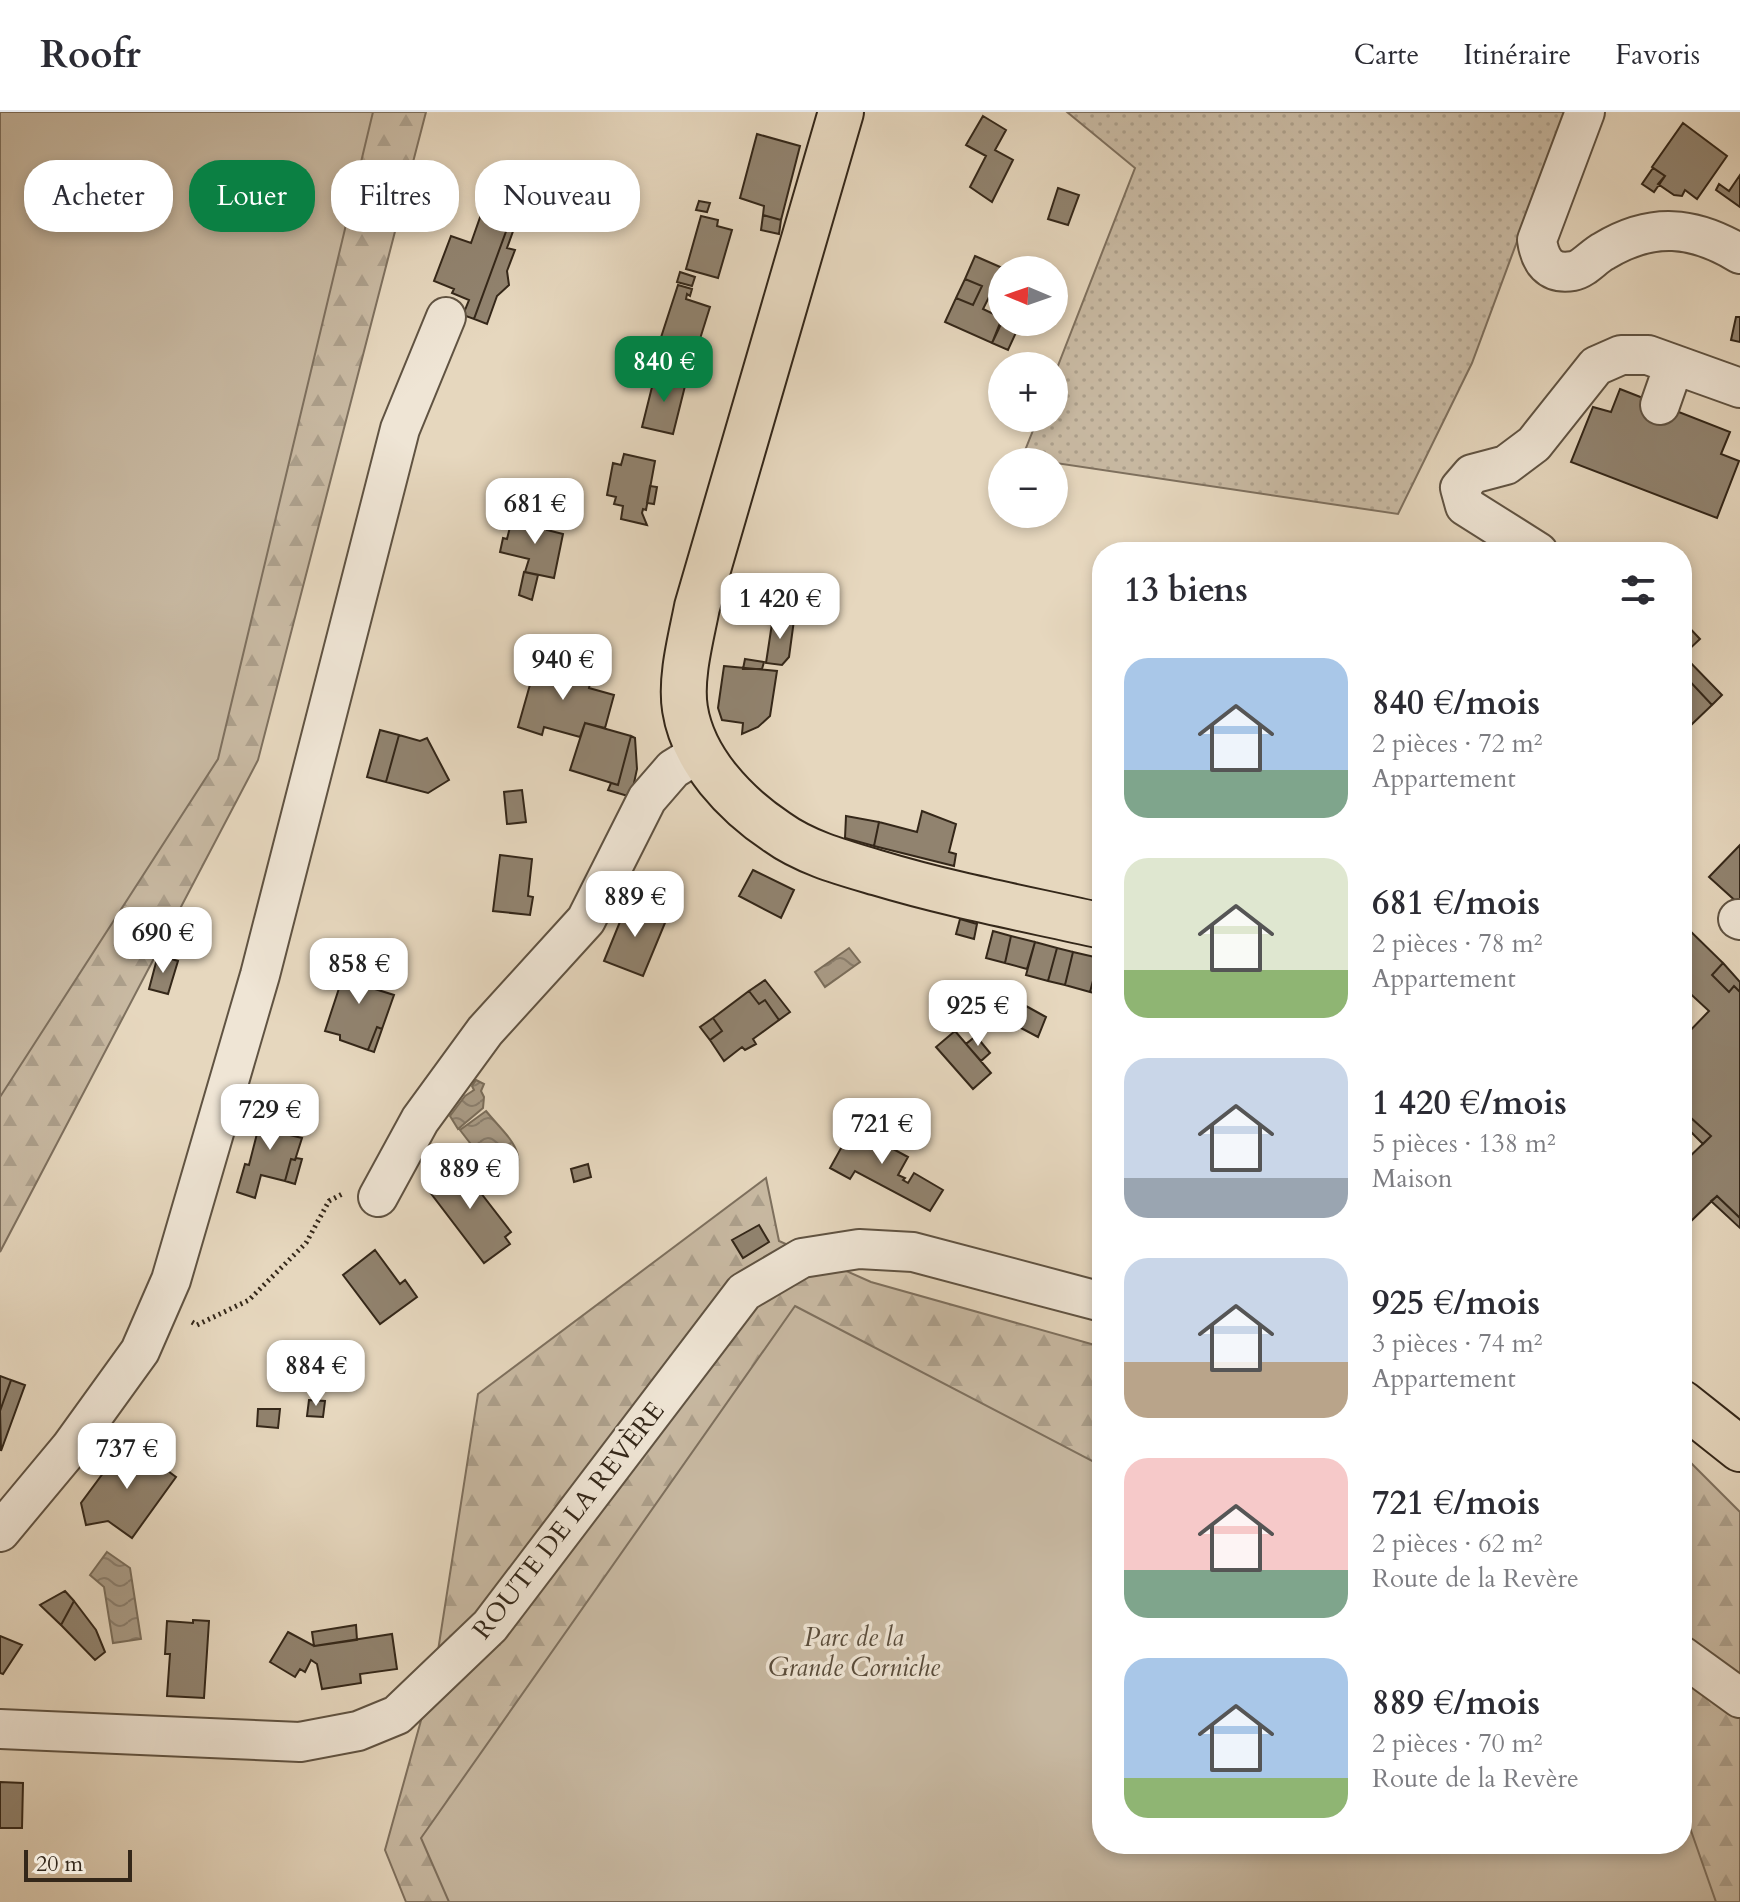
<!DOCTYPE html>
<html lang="fr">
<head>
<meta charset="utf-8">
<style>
  :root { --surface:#fff; --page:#f2f2f3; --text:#2b2b33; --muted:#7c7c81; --line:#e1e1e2; --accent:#0b8043 }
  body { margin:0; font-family:Cardo,serif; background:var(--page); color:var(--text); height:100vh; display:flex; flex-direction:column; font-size:30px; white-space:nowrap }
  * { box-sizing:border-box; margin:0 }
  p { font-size:26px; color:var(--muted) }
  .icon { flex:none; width:44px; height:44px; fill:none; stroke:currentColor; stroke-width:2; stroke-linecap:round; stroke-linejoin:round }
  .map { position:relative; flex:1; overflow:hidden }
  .details { position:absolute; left:1092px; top:430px; width:600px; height:1312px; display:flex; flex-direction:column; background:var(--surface); border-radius:32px; box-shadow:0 4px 12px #0003 }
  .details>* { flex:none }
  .top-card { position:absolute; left:24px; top:48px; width:760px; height:72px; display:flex; gap:16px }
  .needle { width:52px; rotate:272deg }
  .fabs { position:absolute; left:988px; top:144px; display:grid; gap:16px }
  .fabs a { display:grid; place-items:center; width:80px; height:80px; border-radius:50%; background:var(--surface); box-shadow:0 4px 12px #0003; font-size:40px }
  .scale { position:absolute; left:24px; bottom:20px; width:108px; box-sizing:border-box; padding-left:8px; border:4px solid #342719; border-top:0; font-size:22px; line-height:28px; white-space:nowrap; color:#342719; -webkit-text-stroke:6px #efe5d5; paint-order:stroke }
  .price { position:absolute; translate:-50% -68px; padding:0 18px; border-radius:16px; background:#fff; color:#222; font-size:26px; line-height:52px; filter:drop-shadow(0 2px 4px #0008) }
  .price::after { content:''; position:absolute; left:50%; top:48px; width:24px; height:18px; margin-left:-12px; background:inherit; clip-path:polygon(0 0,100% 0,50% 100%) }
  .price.current { background:var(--accent); color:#fff }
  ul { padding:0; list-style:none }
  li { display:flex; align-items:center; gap:24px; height:200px; padding:0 32px }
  li span { display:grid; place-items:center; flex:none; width:224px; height:160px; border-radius:24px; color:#555 }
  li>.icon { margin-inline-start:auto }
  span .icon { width:96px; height:96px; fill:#fffc; stroke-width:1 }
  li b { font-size:34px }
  h2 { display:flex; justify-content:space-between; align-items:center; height:96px; padding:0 32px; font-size:34px }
  .pill { padding:0 28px; border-radius:32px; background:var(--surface); box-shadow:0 4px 12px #0003; font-size:28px; line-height:72px }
  .pill.current { background:var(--accent); color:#fff }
  header { display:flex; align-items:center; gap:48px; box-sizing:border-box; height:112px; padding:0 40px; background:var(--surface); border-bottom:2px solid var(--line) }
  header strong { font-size:38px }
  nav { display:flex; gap:44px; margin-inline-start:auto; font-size:28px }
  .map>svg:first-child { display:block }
  .grass { fill:url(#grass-dots); stroke:#7e705e; stroke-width:2 }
  .forest { fill:url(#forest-firs); stroke:#7e705e; stroke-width:2 }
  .green { fill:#c8b9a2; stroke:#7e705e; stroke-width:2 }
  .water { fill:url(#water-waves); stroke:#7a6d5a; stroke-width:2 }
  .building { fill:#91836f; stroke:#342719; stroke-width:2 }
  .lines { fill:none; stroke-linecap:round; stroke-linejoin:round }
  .minor-casing { stroke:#605342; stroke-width:42 }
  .major-casing { stroke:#342719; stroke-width:48 }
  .path { stroke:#342719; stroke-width:5; stroke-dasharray:2 4; stroke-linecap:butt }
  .minor { stroke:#efe5d5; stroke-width:38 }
  .major { stroke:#e6d7be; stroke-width:44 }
  .labels { text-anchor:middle; stroke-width:7; stroke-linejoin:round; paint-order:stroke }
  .street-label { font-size:26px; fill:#342719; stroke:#efe5d5 }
  .park-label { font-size:26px; font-style:italic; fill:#594c3b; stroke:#efe5d5 }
</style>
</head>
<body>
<header>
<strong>Roofr</strong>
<nav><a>Carte</a><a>Itinéraire</a><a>Favoris</a></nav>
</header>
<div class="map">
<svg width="1740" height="1790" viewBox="0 0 1740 1790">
  <defs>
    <pattern id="grass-dots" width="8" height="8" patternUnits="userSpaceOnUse" patternTransform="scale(2)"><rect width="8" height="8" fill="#c8b9a2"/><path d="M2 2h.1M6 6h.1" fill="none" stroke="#ac9f8b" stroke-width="1.8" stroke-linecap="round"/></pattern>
    <pattern id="forest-firs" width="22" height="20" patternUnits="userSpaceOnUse" patternTransform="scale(2)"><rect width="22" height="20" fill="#c8b9a2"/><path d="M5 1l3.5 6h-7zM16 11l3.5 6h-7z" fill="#ac9f8b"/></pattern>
    <pattern id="water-waves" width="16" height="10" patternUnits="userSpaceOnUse" patternTransform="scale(2)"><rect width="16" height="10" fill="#a99b86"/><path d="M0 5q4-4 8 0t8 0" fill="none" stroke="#8a7e6d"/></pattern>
  </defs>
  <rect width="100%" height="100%" fill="#e6d7be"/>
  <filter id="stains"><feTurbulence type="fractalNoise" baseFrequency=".0025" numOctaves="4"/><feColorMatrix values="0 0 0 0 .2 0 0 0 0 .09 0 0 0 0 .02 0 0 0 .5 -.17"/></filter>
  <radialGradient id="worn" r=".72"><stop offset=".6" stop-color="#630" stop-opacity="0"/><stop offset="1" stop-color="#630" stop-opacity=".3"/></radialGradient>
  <path class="grass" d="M1067 0H1565L1472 251 1398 402 1022 346 1038 306H1054V264L1135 56Z"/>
  <path class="forest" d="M39 0H426L258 648 0 1140V110Z
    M766 1066 779 1129 871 1170 1102 1235V1732H1682V1342L1740 1400V1790H406L385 1738 435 1558 478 1282Z"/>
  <path class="green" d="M0 0H373L218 647 0 985Z
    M795 1194 1102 1354V1732H1682V1693L1716 1790H449L421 1726Z"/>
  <path class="water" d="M849 836 860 850 825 875 815 860Z
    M476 968 484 972 481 979 484 985 483 996 458 1017 450 1004 465 984 474 978 472 974Z
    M486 999C507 1025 536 1044 504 1075L460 1018Z
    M107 1440 130 1456 141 1527 113 1531 104 1475 90 1463Z"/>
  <path class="building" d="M983 4 1006 18 995 38 1013 48 992 90 970 75 986 44 966 33Z
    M1683 11 1727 44 1697 87 1685 78 1682 84 1674 83 1658 72 1665 64 1652 55Z
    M757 22 800 34 781 108 763 103 764 94 740 86Z
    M1653 56 1665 64 1654 80 1642 72Z
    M1740 63V95L1716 78 1719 72 1729 79Z
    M498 68 513 74 511 81 519 84 474 207 463 203 469 188 452 181 454 177 434 169 451 124 471 131 484 94 477 91 484 71 495 75Z
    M1058 76 1079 83 1068 113 1048 107Z
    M519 84 532 90V106L524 114 516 111 507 136 515 138 507 159 509 173 497 184 487 212 474 207Z
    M699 89 710 91 707 100 696 98Z
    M763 103 781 108 779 122 761 118Z
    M701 104 718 108 717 114 732 118 718 166 686 157Z
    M975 144 1007 158H1002V184L992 179 983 197 1002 206 992 231 945 210 956 186 973 193 982 174 965 167Z
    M680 160 695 165 692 174 677 170Z
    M965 167 982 174 973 193 956 186Z
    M678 173 692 177 690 184 687 182 686 187 710 195 694 246 666 237 662 250 654 247Z
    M1736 205H1740V230L1731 228Z
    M1002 210 1019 214 1008 238 992 231Z
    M666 237 694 246 695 241 710 246 705 264 662 250Z
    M655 263 686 270 673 322 642 315Z
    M1620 277 1730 320 1721 342 1739 349 1717 406 1571 350 1593 295 1611 300Z
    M624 342 655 349 646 398 643 397 642 401 647 413 621 407 623 394 614 392 616 385 607 383 613 351 621 353Z
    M650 374 657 375 654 392 647 391Z
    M535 401 549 403 547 418 563 422 554 466 525 460 529 447 500 440 503 426 507 427 511 411 531 415Z
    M524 460 538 463 532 488 519 483Z
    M773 505 794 508 789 545 782 553 766 551Z
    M1682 508 1700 527 1682 544Z
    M1683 543 1722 583 1712 593 1682 561Z
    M745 547 764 550 762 557H743Z
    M537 548 592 564 589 576 614 583 605 616 585 611 580 625 544 615 542 623 518 615Z
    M724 554 777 559 770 604 758 615 742 622 743 611 722 608 718 596Z
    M1682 561 1712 593 1690 614 1682 606Z
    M585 611 631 624 618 673 570 658Z
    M380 618 399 623 386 670 367 665Z
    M399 623 420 629 427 626 449 668 428 681 386 670Z
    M631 624 635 626 637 657 631 685 608 678 611 671 618 673Z
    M522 678 526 710 507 712 504 680Z
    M922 699 956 712 949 740 956 742 954 754 874 734 879 710 917 720Z
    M846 704 879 710 874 734 845 726Z
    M1740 733V791L1739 792 1709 765Z
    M500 743 532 747 528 784 533 785 530 803 493 799Z
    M753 758 794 778 781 806 739 784Z
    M628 790 667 806 643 864 604 849Z
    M960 807 977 812 974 827 956 822Z
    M1682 811 1723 851 1712 863 1729 880 1734 874 1740 880V1106L1717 1084 1688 1112 1682 1106V1052L1711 1024 1691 1006 1682 1015V927L1709 899 1682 874Z
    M993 819 1011 824 1005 851 986 846Z
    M1011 824 1035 830 1027 857 1005 851Z
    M1035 830 1057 836 1048 869 1026 863Z
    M1057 836 1073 840 1065 873 1048 869Z
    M1073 840 1099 846 1090 880 1065 873Z
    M158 843 178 849 168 882 149 877Z
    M1099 846 1102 847V883L1090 880Z
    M348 849 381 859 375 877 394 883 382 917 377 915 368 938 340 928V923L325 919Z
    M1723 851 1740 870V880L1734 874 1729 880 1712 863Z
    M765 868 790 900 779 908 765 888 759 892 749 879Z
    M749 879 759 892 765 888 779 908 753 927 756 932 745 938 742 935 724 949 710 928 722 919 713 906Z
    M1017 890 1026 894 1018 916 1009 910Z
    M1026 894 1046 905 1038 925 1019 915Z
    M713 906 722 919 710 928 700 915Z
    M377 915 382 917 374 940 368 938Z
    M955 919 991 961 973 977 936 935Z
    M976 924 990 941 981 949 966 932Z
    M263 998 295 1007 290 1023 302 1026 295 1048 291 1047 285 1069 261 1063 255 1086 237 1080 245 1052 249 1053Z
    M1691 1006 1711 1024 1703 1032 1690 1019 1682 1027V1015Z
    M856 1009 883 1024 880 1030 908 1045 898 1063 905 1066 903 1068 908 1071 914 1061 943 1078 930 1099 855 1059 850 1067 830 1056Z
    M453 1045 511 1120 505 1125 510 1132 484 1151 426 1075 445 1061 440 1055Z
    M296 1046 302 1047 295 1072 285 1069 291 1047 295 1048Z
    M588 1052 591 1065 574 1070 571 1057Z
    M1717 1084 1740 1106V1116L1711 1089Z
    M759 1113 769 1130 743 1146 732 1128Z
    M375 1138 400 1172 405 1168 417 1185 380 1212 343 1163Z
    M0 1264 11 1268 0 1299Z
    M11 1268 25 1273 1 1339 0 1299Z
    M309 1288 325 1289 323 1305 307 1304Z
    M258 1297H280L278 1316 257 1314Z
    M127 1329 176 1365 132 1426 108 1409 86 1413 81 1391Z
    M65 1479 74 1489 61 1513 40 1493Z
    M74 1489 96 1518 105 1540 95 1548 61 1513Z
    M193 1508 209 1509 204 1586 167 1584 170 1542H165L167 1509 193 1511Z
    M356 1513 357 1528 314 1534 312 1520Z
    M288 1520 314 1534 392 1522 397 1557 360 1562 361 1571 322 1577 317 1552 311 1548 305 1560 300 1557 295 1565 270 1550Z
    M0 1524 22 1533 3 1562 0 1561Z
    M0 1670 23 1671 22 1716H0Z"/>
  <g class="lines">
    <g class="minor-casing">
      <path id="minor" d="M1585 0 1537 128C1540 149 1549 163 1573 159 1584 157 1594 144 1604 139 1652 110 1694 114 1740 142
        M1660 293 1674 253
        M1538 440 1465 394 1460 376 1472 362 1506 353 1534 332 1596 254 1621 243H1648L1740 276
        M1738 807 1740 808
        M378 1085 420 1008 485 919 586 808 647 687 673 657 699 641
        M0 1420 70 1336 140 1239 171 1168 260 863 400 317 446 205
        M1682 1544 1740 1586
        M0 1617 300 1630 358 1619 397 1603 490 1514 744 1180 802 1146 859 1137 913 1140 1102 1190"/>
    </g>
    <g class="major-casing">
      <path id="major" d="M841 0 697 495C691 526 680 566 685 597 693 648 735 692 777 720 806 741 844 751 878 761 951 783 1027 797 1102 814
        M1682 1291 1740 1337"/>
    </g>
    <path class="path" d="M192 1210 197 1213 249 1188 306 1131 329 1089 344 1081"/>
    <use href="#minor" class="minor"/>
    <use href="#major" class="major"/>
  </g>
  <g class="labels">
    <g class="street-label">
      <text transform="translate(568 1408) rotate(-52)" y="9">ROUTE DE LA REVÈRE</text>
    </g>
    <g class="park-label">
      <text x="854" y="1534">Parc de la<tspan x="854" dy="30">Grande Corniche</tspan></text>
    </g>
  </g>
  <rect width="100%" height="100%" filter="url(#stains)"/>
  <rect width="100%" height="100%" fill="url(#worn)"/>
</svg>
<div class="fabs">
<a><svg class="needle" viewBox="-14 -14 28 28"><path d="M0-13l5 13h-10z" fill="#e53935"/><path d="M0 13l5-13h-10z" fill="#7c7c81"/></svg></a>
<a>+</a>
<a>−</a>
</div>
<div class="scale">20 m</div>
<b class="price current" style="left:664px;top:292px">840 €</b>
<b class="price" style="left:535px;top:434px">681 €</b>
<b class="price" style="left:780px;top:529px">1 420 €</b>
<b class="price" style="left:563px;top:590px">940 €</b>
<b class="price" style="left:635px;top:827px">889 €</b>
<b class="price" style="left:163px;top:863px">690 €</b>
<b class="price" style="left:359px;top:894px">858 €</b>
<b class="price" style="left:978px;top:936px">925 €</b>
<b class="price" style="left:270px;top:1040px">729 €</b>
<b class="price" style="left:882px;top:1054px">721 €</b>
<b class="price" style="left:470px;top:1099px">889 €</b>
<b class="price" style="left:316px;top:1296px">884 €</b>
<b class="price" style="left:127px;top:1379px">737 €</b>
<div class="top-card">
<a class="pill">Acheter</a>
<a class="pill current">Louer</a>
<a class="pill">Filtres</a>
<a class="pill">Nouveau</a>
</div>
<section class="details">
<h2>13 biens<svg class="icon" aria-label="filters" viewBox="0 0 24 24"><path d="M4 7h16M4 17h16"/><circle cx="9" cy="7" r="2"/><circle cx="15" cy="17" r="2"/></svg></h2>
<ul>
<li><span style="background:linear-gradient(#a9c7e8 70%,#7fa58c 0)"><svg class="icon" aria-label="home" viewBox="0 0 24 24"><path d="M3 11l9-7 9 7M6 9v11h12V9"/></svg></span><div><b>840 €/mois</b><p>2 pièces · 72 m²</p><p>Appartement</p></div></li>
<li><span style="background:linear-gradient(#dfe7d0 70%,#8fb573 0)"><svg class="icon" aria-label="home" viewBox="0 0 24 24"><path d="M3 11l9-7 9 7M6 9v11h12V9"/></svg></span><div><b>681 €/mois</b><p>2 pièces · 78 m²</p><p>Appartement</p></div></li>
<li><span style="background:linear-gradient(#c9d6e8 75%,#9aa5b1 0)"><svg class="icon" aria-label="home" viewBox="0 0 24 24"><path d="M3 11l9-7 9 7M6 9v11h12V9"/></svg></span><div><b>1 420 €/mois</b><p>5 pièces · 138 m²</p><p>Maison</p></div></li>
<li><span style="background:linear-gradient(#c9d6e8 65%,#b9a48a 0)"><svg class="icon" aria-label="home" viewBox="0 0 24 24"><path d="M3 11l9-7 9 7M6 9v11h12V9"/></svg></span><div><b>925 €/mois</b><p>3 pièces · 74 m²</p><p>Appartement</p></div></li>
<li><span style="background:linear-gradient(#f6c9c9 70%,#7fa58c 0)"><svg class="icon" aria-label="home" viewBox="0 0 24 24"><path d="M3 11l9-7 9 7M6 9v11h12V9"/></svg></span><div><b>721 €/mois</b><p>2 pièces · 62 m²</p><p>Route de la Revère</p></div></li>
<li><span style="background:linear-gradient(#a9c7e8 75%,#8fb573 0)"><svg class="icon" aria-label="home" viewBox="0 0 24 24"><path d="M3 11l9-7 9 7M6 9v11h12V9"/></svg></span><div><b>889 €/mois</b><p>2 pièces · 70 m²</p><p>Route de la Revère</p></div></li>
</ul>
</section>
</div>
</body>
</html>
